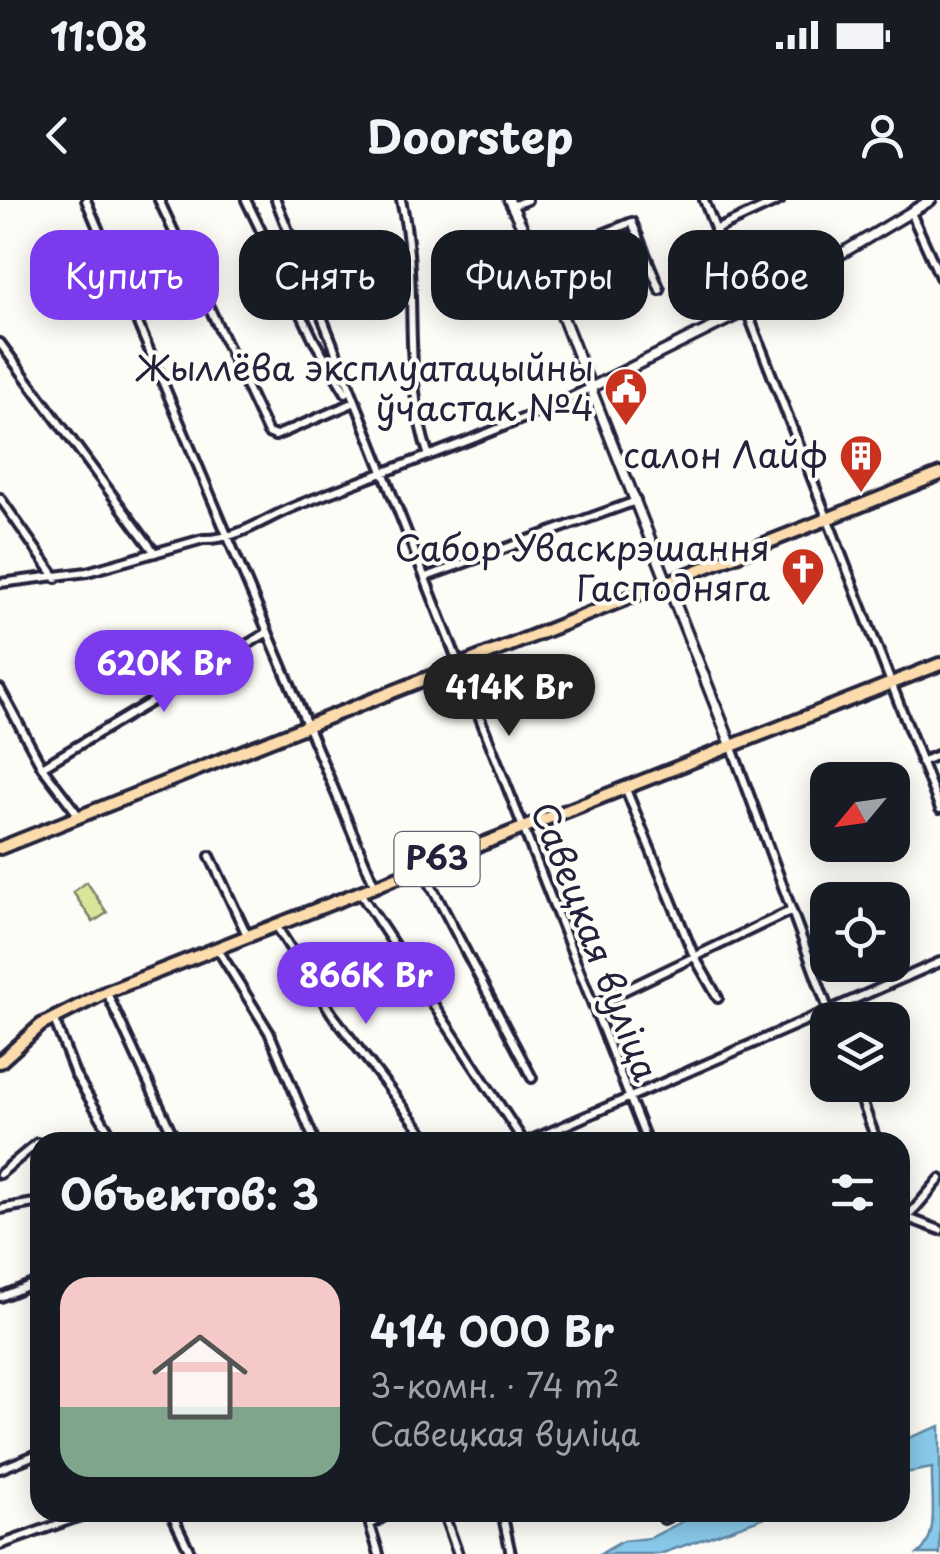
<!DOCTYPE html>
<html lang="ru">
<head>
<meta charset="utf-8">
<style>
  :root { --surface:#171b24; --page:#20242c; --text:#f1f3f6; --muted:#9ea1a6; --accent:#7c3aed }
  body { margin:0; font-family:"Playpen Sans",sans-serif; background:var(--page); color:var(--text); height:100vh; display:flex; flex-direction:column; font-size:38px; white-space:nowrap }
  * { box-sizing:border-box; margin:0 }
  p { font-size:32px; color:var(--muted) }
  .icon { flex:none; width:55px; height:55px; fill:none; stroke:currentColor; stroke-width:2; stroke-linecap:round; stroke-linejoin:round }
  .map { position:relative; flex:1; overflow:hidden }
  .details { position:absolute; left:30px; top:932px; width:880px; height:390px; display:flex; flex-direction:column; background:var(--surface); border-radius:30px; box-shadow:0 5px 25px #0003 }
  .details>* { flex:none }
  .guide { position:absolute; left:30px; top:30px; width:880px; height:90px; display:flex; gap:20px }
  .needle { width:65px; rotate:241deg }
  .tools { position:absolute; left:810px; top:562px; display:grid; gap:20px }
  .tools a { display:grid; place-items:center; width:100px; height:100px; border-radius:20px; background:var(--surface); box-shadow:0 5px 25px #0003; font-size:50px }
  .price { position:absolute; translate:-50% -85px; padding:0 22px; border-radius:35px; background:var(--accent); color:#fff; font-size:32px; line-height:65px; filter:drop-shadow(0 2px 5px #0008) }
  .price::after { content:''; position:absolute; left:50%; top:60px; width:30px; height:22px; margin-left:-15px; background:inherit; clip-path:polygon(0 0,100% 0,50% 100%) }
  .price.on { background:#222; color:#fff }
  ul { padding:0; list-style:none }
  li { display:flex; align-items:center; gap:30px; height:250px; padding:0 30px }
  li span { display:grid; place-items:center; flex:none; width:280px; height:200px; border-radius:30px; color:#555 }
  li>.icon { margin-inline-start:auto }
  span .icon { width:120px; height:120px; fill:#fffc; stroke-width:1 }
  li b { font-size:42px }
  h2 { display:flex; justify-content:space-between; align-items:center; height:120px; padding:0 30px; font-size:42px }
  .tag { padding:0 35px; border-radius:30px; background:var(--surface); box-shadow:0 5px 25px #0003; font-size:35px; line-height:90px }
  .tag.on { background:var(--accent); color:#fff }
  .status { display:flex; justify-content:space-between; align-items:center; height:70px; padding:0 50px; background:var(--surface); direction:ltr }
  .status svg { height:28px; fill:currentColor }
  header { display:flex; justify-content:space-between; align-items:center; height:130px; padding:0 30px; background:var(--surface); font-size:45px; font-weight:700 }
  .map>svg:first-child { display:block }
  .green { fill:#d9e699; stroke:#7e846a; stroke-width:2.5 }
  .water { fill:#89caea; stroke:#6087a4; stroke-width:2.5 }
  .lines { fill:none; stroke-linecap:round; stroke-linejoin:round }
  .minor-casing { stroke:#22223b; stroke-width:14 }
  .tertiary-casing { stroke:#22223b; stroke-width:15 }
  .primary-casing { stroke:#22223b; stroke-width:18 }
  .minor { stroke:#fdfcf7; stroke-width:6 }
  .tertiary { stroke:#fdfcf7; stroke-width:8 }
  .primary { stroke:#fcdcac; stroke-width:10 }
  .labels { text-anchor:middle; stroke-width:8; stroke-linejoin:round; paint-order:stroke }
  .shield { fill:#fdfcf7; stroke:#646373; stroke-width:2.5 }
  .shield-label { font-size:32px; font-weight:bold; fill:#22223b }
  .poi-label { font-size:35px; fill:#22223b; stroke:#fdfcf7; text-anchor:end }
  .street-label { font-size:35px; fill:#22223b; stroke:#fdfcf7 }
</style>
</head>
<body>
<div class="status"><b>11:08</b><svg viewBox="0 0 49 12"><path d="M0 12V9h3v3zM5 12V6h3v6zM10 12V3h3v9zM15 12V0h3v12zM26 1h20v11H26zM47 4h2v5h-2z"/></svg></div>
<header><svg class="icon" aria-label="back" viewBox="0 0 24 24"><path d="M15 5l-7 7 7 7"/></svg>Doorstep<svg class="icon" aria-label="person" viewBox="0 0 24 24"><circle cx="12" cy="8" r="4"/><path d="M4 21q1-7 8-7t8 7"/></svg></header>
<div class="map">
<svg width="940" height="1354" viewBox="0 0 940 1354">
  <rect width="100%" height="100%" fill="#fdfcf7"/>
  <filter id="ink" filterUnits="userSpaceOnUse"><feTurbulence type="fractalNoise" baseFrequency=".01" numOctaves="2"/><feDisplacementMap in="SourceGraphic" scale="20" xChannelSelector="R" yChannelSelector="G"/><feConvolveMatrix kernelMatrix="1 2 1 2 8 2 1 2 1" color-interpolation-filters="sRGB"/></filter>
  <g filter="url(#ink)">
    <path class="green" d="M87 682 107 713 93 722 73 692Z"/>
    <path class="water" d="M940 1226V1354H918C940 1337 931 1297 932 1268L900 1274V1241Z
      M701 1312 777 1313 660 1354H600L623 1341 650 1338Z"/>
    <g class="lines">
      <g class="minor-casing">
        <path id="minor" d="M86 0 374 684
          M159 0 268 233 275 236 353 203
          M246 0 315 142 346 193
          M276 0 647 942
          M401 0C421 83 400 176 429 256
          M704 0 940 609
          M512 6 527 0
          M912 15 940 77
          M715 30 780 0
          M539 60 632 22 660 90
          M0 143 155 353
          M0 298 56 378
          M426 377 636 301
          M0 383 87 372 203 339C238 340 263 319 296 306 393 267 495 235 590 188
          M0 489 42 567 79 616
          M731 545 832 820
          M921 562 940 554
          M42 567 268 432
          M625 587 694 756 718 798
          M210 656 247 735
          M421 666 532 878
          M360 693 524 942
          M275 724 332 814 430 942
          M217 748 269 832 315 942
          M107 793 176 942
          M594 805 790 711
          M54 819 75 874 115 942
          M856 885 877 942
          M527 942 940 762
          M0 974 37 943
          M0 1009 40 1002
          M900 1015 940 1030
          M900 1026 940 979
          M0 1097 40 1081
          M0 1269 40 1253
          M171 1312 191 1354
          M443 1312 458 1354
          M502 1312 511 1354
          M664 1319 679 1312
          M0 1345 92 1312
          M379 1354 370 1325 391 1312"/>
      </g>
      <g class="tertiary-casing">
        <path id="tertiary" d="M509 0 549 82 731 545
          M590 188 747 110 931 0"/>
      </g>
      <g class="primary-casing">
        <path id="primary" d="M0 648 940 274
          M0 862 41 825 106 792 940 464"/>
      </g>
      <use href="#minor" class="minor"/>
      <use href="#tertiary" class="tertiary"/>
      <use href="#primary" class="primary"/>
    </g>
  </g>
  <defs>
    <g id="civic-pin" transform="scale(2.25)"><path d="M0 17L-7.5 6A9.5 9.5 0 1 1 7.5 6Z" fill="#c8321e" stroke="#fdfcf7"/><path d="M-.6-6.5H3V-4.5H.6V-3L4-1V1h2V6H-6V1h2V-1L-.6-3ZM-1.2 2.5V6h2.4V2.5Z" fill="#fff"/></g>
    <g id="building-pin" transform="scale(2.25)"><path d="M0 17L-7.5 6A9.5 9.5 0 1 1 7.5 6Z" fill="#c8321e" stroke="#fdfcf7"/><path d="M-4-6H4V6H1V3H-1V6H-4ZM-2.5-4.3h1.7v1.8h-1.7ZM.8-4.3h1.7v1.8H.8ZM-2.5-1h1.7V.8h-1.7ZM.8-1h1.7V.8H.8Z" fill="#fff"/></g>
    <g id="church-pin" transform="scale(2.25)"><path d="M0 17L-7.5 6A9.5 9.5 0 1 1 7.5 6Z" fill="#c8321e" stroke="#fdfcf7"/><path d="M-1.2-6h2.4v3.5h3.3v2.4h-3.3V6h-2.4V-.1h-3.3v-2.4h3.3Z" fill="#fff"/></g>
  </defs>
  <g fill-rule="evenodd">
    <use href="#civic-pin" x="626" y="189"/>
    <use href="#building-pin" x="861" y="256"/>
    <use href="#church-pin" x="803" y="369"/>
  </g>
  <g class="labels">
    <rect class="shield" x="394.5" y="632" width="85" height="54" rx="8"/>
    <g class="shield-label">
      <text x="437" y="670">Р63</text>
    </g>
    <g class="poi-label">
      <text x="594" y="181">Жыллёва эксплуатацыйны<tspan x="594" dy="40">ўчастак №4</tspan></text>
      <text x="828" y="268">салон Лайф</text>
      <text x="770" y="361">Сабор Уваскрэшання<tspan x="770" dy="40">Гасподняга</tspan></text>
    </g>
    <g class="street-label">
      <text transform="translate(594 742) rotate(69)" y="12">Савецкая вуліца</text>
    </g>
  </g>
</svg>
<div class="tools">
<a><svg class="needle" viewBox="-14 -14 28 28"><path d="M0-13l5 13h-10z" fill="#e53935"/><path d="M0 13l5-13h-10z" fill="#9ea1a6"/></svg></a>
<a><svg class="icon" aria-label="locate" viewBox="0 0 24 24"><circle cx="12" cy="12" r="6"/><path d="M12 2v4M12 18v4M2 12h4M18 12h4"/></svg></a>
<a><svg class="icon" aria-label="layers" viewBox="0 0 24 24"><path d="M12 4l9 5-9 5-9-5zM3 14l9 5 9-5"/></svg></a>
</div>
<b class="price" style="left:164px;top:515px">620K Br</b>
<b class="price on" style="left:509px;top:539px">414K Br</b>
<b class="price" style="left:366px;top:827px">866K Br</b>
<div class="guide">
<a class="tag on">Купить</a>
<a class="tag">Снять</a>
<a class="tag">Фильтры</a>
<a class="tag">Новое</a>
</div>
<section class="details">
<h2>Объектов: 3<svg class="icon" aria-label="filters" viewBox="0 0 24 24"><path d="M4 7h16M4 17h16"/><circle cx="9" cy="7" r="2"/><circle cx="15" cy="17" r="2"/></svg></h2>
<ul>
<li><span style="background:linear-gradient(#f6c9c9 65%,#7fa58c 0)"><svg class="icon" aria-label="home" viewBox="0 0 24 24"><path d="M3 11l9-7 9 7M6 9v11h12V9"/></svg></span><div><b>414 000 Br</b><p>3-комн. · 74 m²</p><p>Савецкая вуліца</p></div></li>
</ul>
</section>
</div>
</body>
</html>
